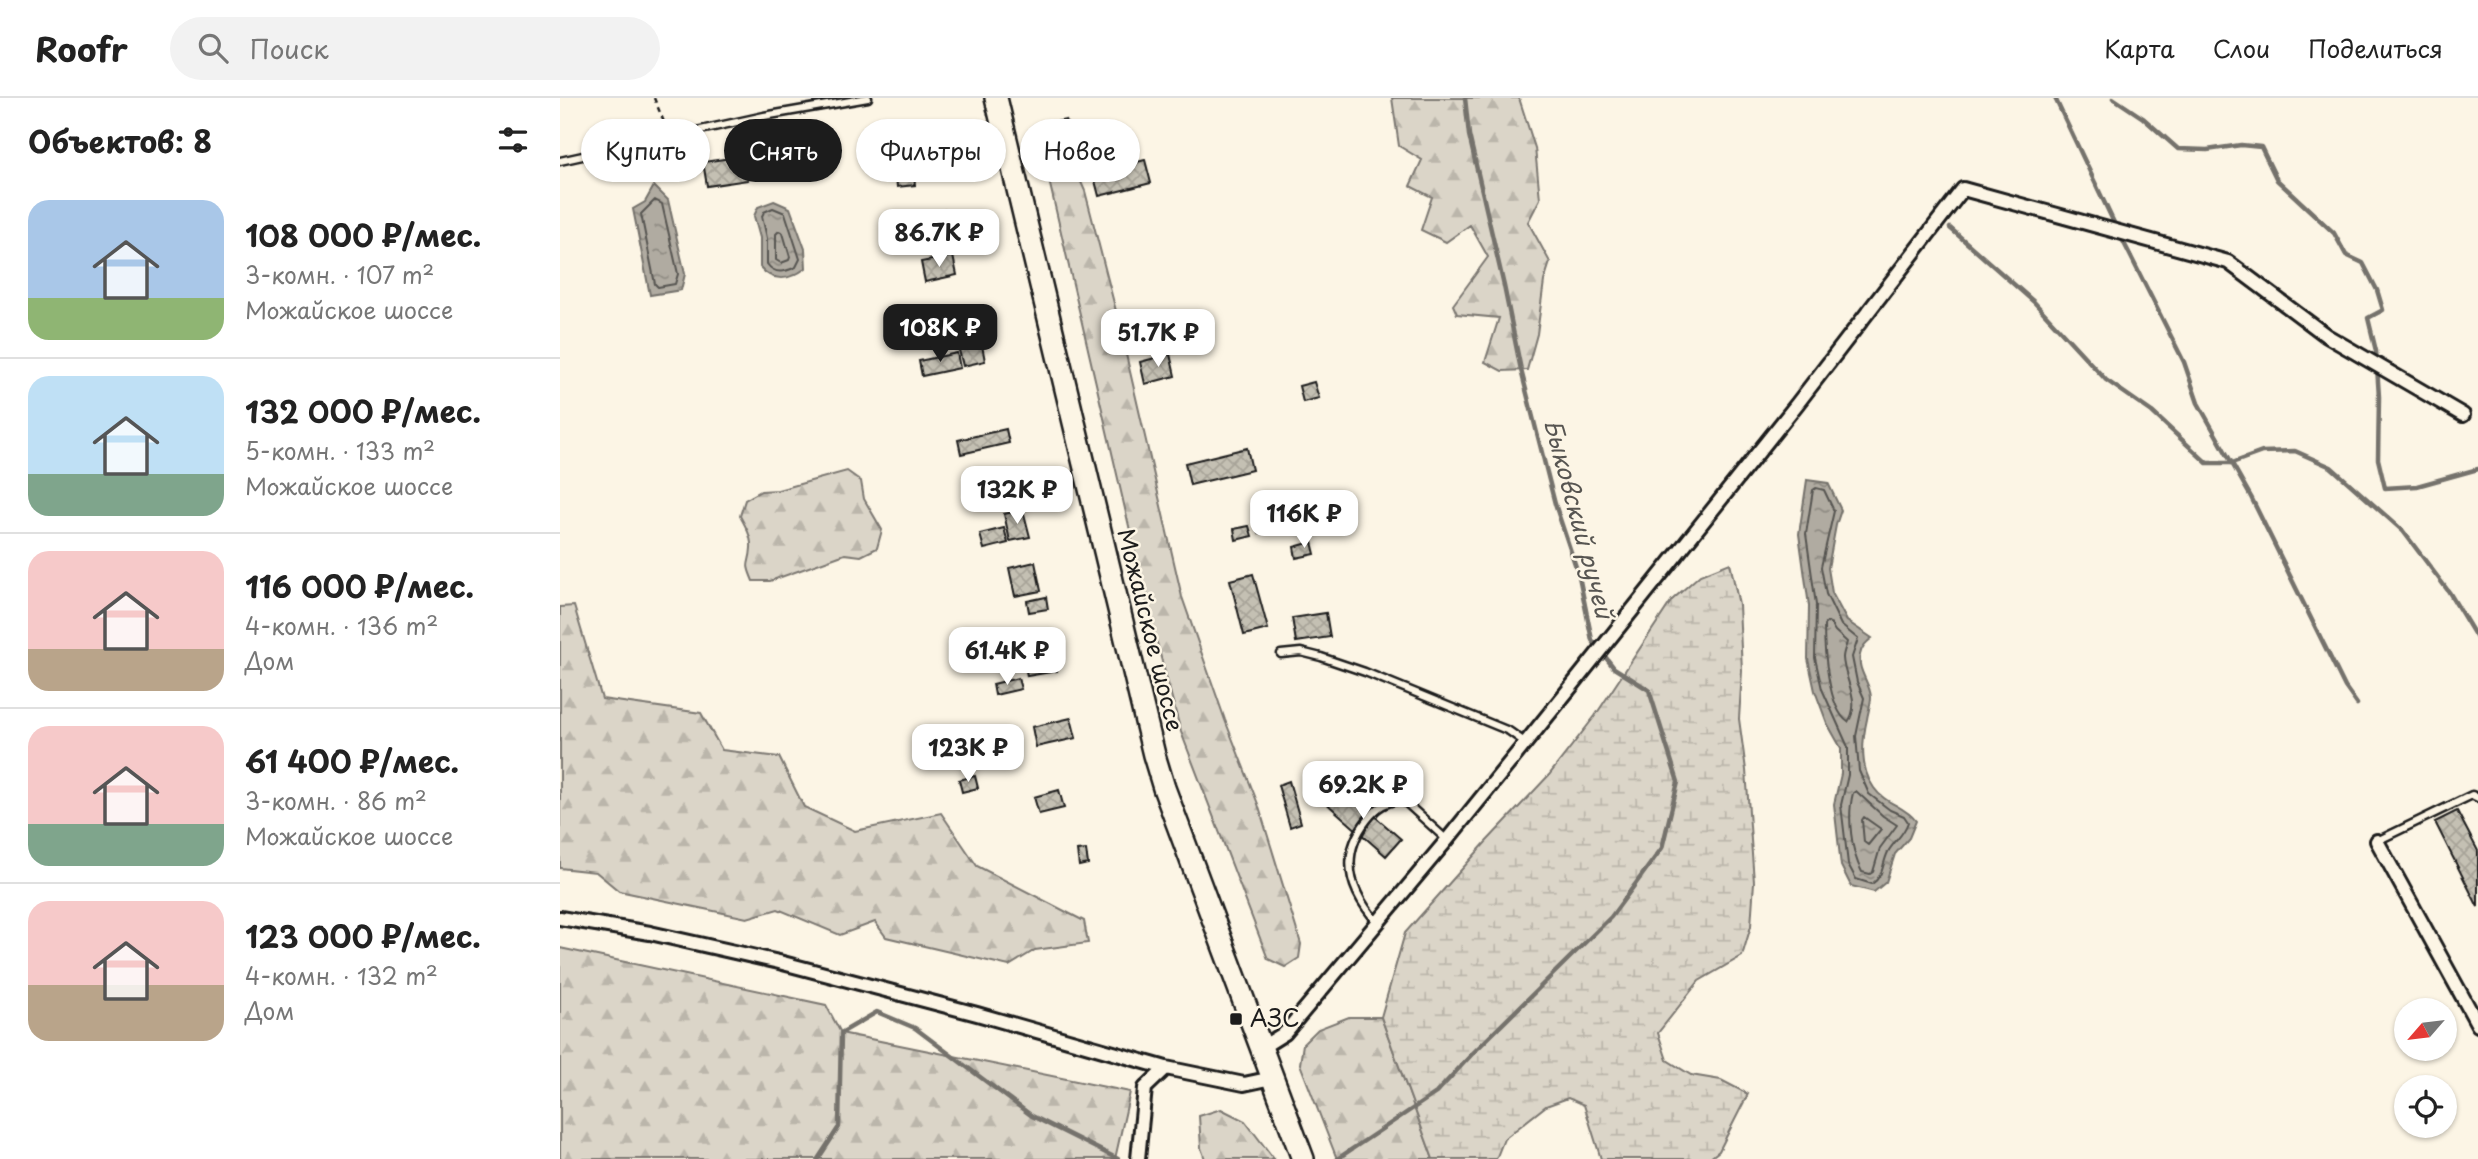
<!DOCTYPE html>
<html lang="ru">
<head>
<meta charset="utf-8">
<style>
  :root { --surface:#fff; --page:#f2f2f2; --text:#222; --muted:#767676; --line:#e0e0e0; --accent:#1c1c1c }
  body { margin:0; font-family:"Playpen Sans",sans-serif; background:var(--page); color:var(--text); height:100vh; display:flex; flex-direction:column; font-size:26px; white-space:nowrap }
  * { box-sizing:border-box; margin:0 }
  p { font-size:23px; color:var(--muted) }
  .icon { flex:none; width:38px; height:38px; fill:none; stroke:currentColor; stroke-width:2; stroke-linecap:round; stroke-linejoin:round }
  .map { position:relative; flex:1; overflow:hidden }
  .side { display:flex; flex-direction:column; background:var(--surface); width:560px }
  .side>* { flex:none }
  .top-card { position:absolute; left:21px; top:21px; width:665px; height:63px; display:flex; gap:14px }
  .needle { width:46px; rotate:242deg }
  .tools { position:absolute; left:1834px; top:900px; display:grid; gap:14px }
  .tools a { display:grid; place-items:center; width:63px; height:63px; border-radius:50%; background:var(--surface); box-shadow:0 2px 5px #0004; font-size:35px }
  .price { position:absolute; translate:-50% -60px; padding:0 16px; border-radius:14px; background:#fff; color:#222; font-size:23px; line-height:46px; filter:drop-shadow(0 2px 4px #0008) }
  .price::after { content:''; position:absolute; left:50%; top:42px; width:21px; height:16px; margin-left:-10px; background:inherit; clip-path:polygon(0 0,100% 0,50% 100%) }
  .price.selected { background:var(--accent); color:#fff }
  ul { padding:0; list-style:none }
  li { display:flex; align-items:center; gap:21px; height:175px; padding:0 28px }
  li+li { border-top:2px solid var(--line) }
  li span { display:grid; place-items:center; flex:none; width:196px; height:140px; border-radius:21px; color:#555 }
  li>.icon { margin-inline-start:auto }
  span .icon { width:84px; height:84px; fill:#fffc; stroke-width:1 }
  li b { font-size:30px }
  h2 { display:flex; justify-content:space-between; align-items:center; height:84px; padding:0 28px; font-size:30px }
  .pill { padding:0 24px; border-radius:32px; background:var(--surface); box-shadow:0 2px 5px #0004; font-size:24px; line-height:63px }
  .pill.selected { background:var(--accent); color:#fff }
  header { display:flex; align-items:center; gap:42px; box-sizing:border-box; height:98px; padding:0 35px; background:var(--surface); border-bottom:2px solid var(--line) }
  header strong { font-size:33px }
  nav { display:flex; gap:38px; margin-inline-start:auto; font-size:24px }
  .search { width:490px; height:63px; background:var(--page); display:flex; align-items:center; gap:18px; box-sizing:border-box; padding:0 24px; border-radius:38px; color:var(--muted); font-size:26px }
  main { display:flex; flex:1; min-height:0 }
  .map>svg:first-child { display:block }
  .forest { fill:url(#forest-firs); stroke:#7c7872; stroke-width:2 }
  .wetland { fill:url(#wetland-marsh); stroke:#7c7872; stroke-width:2 }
  .water { fill:url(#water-ripples); stroke:#75726c; stroke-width:2 }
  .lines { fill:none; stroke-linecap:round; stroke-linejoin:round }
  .shore { stroke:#575551; stroke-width:2 }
  .stream { stroke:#75726c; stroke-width:4.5 }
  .building { fill:url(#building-cross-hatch); stroke:#1c1c1c; stroke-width:2 }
  .lane-casing { stroke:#1c1c1c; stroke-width:11 }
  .street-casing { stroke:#1c1c1c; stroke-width:18 }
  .primary-casing { stroke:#1c1c1c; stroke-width:26 }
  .path { stroke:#1c1c1c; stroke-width:2.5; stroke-dasharray:5 5; stroke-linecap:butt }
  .lane { stroke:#fcf5e5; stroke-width:6 }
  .street { stroke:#fcf5e5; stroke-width:12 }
  .primary { stroke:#fcf5e5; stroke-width:21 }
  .poi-dot { fill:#1c1c1c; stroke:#fcf5e5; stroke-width:2.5 }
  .labels { text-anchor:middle; stroke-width:5; stroke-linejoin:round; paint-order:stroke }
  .street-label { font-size:23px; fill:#1c1c1c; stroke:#fcf5e5 }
  .poi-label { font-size:23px; fill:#1c1c1c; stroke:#fcf5e5; text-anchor:start }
  .water-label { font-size:24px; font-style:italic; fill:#575551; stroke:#fcf5e5 }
</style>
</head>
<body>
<header>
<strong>Roofr</strong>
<div class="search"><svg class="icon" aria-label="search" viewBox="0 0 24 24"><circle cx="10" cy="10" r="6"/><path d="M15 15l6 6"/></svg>Поиск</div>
<nav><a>Карта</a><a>Слои</a><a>Поделиться</a></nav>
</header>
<main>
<section class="side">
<h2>Объектов: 8<svg class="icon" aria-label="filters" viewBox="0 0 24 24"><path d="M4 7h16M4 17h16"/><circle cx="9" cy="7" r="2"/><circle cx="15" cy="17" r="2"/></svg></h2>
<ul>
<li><span style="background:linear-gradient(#a9c7e8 70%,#8fb573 0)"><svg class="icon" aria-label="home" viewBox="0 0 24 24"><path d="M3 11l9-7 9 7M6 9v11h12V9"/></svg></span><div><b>108 000 ₽/мес.</b><p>3-комн. · 107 m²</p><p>Можайское шоссе</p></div></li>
<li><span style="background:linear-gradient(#bfe0f5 70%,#7fa58c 0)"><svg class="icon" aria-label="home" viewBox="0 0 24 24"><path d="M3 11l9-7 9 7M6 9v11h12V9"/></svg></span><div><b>132 000 ₽/мес.</b><p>5-комн. · 133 m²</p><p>Можайское шоссе</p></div></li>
<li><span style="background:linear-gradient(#f6c9c9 70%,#b9a48a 0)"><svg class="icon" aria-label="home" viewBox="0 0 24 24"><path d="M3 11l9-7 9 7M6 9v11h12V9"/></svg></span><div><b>116 000 ₽/мес.</b><p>4-комн. · 136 m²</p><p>Дом</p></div></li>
<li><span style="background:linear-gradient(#f6c9c9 70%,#7fa58c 0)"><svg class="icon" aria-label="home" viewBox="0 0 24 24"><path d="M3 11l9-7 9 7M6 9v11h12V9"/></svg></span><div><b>61 400 ₽/мес.</b><p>3-комн. · 86 m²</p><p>Можайское шоссе</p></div></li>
<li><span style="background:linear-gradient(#f6c9c9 60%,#b9a48a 0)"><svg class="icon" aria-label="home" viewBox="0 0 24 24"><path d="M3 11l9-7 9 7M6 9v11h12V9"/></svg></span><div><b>123 000 ₽/мес.</b><p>4-комн. · 132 m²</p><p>Дом</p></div></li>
</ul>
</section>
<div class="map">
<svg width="1918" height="1061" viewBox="0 0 1918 1061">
  <defs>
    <pattern id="forest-firs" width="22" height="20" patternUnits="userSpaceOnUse" patternTransform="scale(1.75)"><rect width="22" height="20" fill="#dbd5c8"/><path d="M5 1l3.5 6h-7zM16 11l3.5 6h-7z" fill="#bbb6ab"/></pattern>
    <pattern id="wetland-marsh" width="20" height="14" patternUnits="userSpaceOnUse" patternTransform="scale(1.75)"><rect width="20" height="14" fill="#dbd5c8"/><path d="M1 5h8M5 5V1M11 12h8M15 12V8" fill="none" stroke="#bbb6ab"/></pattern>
    <pattern id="water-ripples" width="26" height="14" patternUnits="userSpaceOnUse" patternTransform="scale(1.75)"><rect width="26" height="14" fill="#b0aba1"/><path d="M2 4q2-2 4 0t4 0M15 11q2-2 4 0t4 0" fill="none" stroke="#8e8a82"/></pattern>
    <pattern id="building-cross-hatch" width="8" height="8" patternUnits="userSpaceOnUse" patternTransform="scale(1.75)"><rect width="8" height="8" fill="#c4c0b3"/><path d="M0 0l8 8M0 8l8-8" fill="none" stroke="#a8a499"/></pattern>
  </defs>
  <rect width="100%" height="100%" fill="#fcf5e5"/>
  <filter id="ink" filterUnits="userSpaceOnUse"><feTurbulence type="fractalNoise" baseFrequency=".0143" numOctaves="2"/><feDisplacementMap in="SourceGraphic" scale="14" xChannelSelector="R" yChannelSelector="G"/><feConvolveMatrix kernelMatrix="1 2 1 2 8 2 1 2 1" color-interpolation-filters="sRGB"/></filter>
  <g filter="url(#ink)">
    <path class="forest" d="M832 0H959L975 50 980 101 968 124 990 164 984 183 977 236 967 272 942 273 925 264 939 220 897 216 893 207 928 159 910 127 886 144 861 132 872 99 850 88 862 62 839 48Z
      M501 68H514L525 93 556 213 622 499 665 622 698 706 741 846 739 860 725 869 708 861 621 634 590 519 488 78Z
      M287 373 301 383 304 401 322 432 317 450 301 458 285 456 210 483H193C184 462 190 469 191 450 192 439 185 427 180 418L185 402 201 393 218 392Z
      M14 508 42 601 141 615 162 652 219 659 244 709 295 733 381 715 417 768 524 823 528 845 475 852 449 868 326 839 315 824 280 837 218 811 187 820 59 793 36 774 0 770V509Z
      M0 850 266 907 281 935 570 994 555 1061H0Z
      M789 919H821L873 1061H777L740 966 743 946 758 931Z
      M661 1011 685 1023 714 1061H645L641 1050 639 1018Z"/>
    <path class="wetland" d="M1170 465 1179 507 1182 573 1179 621 1186 672 1194 784 1191 828 1182 858 1139 883 1098 935 1107 962 1131 977 1161 982 1188 996 1159 1053 1149 1061H1041L1024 1007 1008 1000 986 1008 944 1041 936 1061H873L821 919 845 835 926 744 989 677 1035 618 1112 502 1140 477Z"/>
    <path class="water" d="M94 88 108 102 125 176 121 192 90 197 73 111 85 104Z
      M214 103 230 110 245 151 246 170C230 182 213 185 200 169V140L194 118 198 109Z
      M1247 382 1268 385 1281 412 1276 427 1268 470 1272 495 1287 523 1312 540C1306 545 1301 549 1300 557 1297 572 1310 585 1311 599 1311 606 1308 614 1307 621 1302 643 1300 671 1314 690 1325 706 1345 708 1356 723L1349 740 1335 756 1326 784 1314 794 1291 788 1281 768 1274 706 1281 676V650L1267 625 1255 593 1248 561 1249 508 1239 436Z"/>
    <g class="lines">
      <path class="shore" d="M95 102 102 106 118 176 115 186 98 189 95 186 81 116Z
        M213 110 225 115 240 161 236 169C225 174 215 177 207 166V140L202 118 204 114Z
        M219 133 223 135 230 159 229 162 221 165 216 162V136Z
        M1256 390 1264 392 1274 413 1261 469 1266 496 1281 527 1298 541 1292 559 1297 584 1304 600 1296 638 1299 673 1309 696 1330 712 1344 718 1348 724C1344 737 1334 743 1328 754 1322 766 1324 778 1312 786L1296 781 1288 766 1281 707 1288 677V649L1262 591 1255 560 1256 507 1246 436 1253 392Z
        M1267 524 1270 525 1275 533 1287 544C1286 549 1283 554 1283 560 1284 582 1302 604 1288 624 1268 611 1264 551 1264 527Z
        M1296 693 1323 718 1337 727 1320 750 1313 774 1310 776 1302 774C1291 754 1287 718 1293 695Z
        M1304 719 1321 731 1308 747 1304 744 1302 722Z"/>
      <path class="stream" d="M1495 0 1556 129
        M1553 0 1583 20 1618 51 1647 52 1681 47 1701 49 1717 82 1774 135 1786 157 1803 165 1817 192 1823 212 1808 220 1816 253 1819 299 1818 361 1825 390 1857 388 1918 371
        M1390 130 1474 204 1546 282 1592 314 1647 365H1672L1702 354 1735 353 1771 369 1843 433 1889 494 1918 542
        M1560 137 1624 264 1638 305 1691 399 1785 589 1797 606
        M258 1061 279 1029 281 935 317 914 355 930 472 1018 558 1061
        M777 1061 876 995 913 955 1051 819 1102 750 1118 684 1089 592 1054 570 1032 542 1019 478 995 406 961 272 944 188 909 37 905 0"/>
    </g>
    <path class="building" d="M506 22 513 52 489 57 482 27Z
      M370 46 372 62 349 65 347 49Z
      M185 58 188 82 147 88 143 64Z
      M585 62 591 85 539 98 533 75Z
      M353 67 355 87 337 89 335 69Z
      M384 112 387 132 364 135 361 116Z
      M393 158 397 177 365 184 361 164Z
      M414 212 417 224 401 227 399 216Z
      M421 242 425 263 403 268 398 248Z
      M397 255 400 270 362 278 359 263Z
      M610 256 615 278 585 286 580 264Z
      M754 284 759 300 743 304 739 288Z
      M446 331 449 345 401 356 398 342Z
      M687 350 692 372 630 387 625 365Z
      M719 411 724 428 699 435 694 418Z
      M463 412 470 439 450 443 444 416Z
      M689 428 692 438 676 442 674 431Z
      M444 430 448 445 424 451 420 436Z
      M752 444 755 456 736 460 734 449Z
      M475 464 481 493 455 498 449 470Z
      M693 476 708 531 684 537 670 482Z
      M486 499 488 511 469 514 467 503Z
      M766 515 770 539 736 544 732 520Z
      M492 546 497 573 467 578 462 551Z
      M458 580 461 591 435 597 433 586Z
      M511 620 516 640 476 649 472 629Z
      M415 678 418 690 402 694 399 682Z
      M729 683 741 725 730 729 718 687Z
      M779 687 841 741 826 758 765 704Z
      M499 692 504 710 479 716 474 699Z
      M1897 713 1918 753V809L1875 724Z
      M526 752 528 766 519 768 517 753Z"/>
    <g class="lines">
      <g class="lane-casing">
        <path id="lane" d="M0 63 204 18 308 0
          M721 556 741 554 761 559 805 574 949 633 966 645
          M1817 743 1912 697 1918 700
          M818 825C789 793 779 758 807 722 817 709 826 703 843 702L887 742"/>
      </g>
      <g class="street-casing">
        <path id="street" d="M1817 743 1918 927
          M0 820 90 835 219 864 417 916 606 970 684 986 712 980
          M701 950 725 935 887 742 1014 585 1237 306 1403 91 1668 164 1767 238 1903 317
          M578 1061 585 990 606 970"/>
      </g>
      <g class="primary-casing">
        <path id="primary" d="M436 0 594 657 604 690 743 1061"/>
      </g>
      <path class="path" d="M94 0 106 29"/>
      <use href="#lane" class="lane"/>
      <use href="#street" class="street"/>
      <use href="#primary" class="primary"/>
    </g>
  </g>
  <rect class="poi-dot" x="669" y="914" width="14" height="14" rx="3.5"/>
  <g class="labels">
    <g class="street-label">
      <text transform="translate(590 532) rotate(76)" y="8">Можайское шоссе</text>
    </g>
    <g class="poi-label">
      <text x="690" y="929">АЗС</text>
    </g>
    <g class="water-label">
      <text transform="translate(1018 421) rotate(75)" y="8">Быковский ручей</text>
    </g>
  </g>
</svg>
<div class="tools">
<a><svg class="needle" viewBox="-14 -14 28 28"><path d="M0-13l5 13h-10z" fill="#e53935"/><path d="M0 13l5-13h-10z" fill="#767676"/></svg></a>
<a><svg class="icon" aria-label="locate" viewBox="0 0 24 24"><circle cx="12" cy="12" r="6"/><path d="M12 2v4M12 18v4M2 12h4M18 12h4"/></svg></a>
</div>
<b class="price" style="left:379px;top:171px">86.7K ₽</b>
<b class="price selected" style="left:380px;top:266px">108K ₽</b>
<b class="price" style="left:598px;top:271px">51.7K ₽</b>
<b class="price" style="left:457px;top:428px">132K ₽</b>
<b class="price" style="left:744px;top:452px">116K ₽</b>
<b class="price" style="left:447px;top:589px">61.4K ₽</b>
<b class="price" style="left:408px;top:686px">123K ₽</b>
<b class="price" style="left:803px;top:723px">69.2K ₽</b>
<div class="top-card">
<a class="pill">Купить</a>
<a class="pill selected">Снять</a>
<a class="pill">Фильтры</a>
<a class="pill">Новое</a>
</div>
</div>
</main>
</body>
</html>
